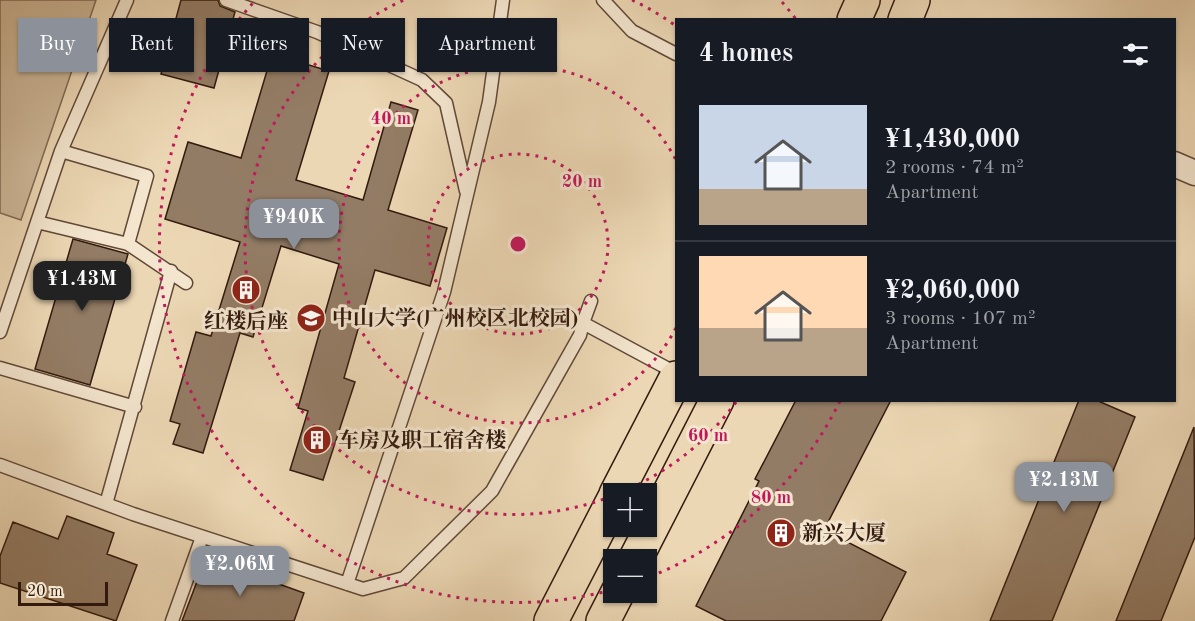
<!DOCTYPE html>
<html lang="en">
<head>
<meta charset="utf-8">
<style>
  :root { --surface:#171b24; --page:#242831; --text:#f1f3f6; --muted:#9ea1a6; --line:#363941; --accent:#8c9099 }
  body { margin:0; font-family:"Old Standard TT","Noto Serif SC",serif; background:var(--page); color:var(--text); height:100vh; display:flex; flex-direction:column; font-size:22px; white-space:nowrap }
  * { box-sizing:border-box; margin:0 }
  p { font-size:20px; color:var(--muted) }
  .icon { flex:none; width:33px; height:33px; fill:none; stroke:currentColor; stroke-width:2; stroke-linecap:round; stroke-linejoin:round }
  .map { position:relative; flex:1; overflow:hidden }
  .side { position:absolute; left:675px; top:18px; width:501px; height:384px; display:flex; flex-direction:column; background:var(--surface); border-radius:0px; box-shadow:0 2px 4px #0004 }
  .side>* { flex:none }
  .guide { position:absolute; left:18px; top:18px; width:567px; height:54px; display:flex; gap:12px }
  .controls { position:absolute; left:603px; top:483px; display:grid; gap:12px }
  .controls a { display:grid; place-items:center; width:54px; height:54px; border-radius:0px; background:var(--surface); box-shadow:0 2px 4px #0004; font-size:30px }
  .scale { position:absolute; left:18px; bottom:15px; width:90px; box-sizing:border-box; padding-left:6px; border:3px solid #331a0f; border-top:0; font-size:16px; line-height:21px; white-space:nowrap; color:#331a0f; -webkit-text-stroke:4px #f3e5ce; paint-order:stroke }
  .price { position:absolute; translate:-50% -51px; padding:0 14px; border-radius:12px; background:var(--accent); color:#fff; font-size:20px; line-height:39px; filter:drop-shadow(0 2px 3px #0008) }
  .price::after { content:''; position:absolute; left:50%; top:36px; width:18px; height:14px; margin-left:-9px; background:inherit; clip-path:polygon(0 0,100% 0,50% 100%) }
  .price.active { background:#222; color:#fff }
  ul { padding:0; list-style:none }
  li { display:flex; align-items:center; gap:18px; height:150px; padding:0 24px }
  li+li { border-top:2px solid var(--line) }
  li span { display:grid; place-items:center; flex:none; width:168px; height:120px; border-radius:0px; color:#555 }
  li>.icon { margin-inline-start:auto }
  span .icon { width:72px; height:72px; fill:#fffc; stroke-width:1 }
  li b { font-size:26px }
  h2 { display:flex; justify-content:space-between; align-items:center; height:72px; padding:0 24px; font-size:26px }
  .tag { padding:0 21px; border-radius:0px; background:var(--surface); box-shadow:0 2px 4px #0004; font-size:21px; line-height:54px }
  .tag.active { background:var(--accent); color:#fff }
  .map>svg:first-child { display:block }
  .green { fill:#cdb798; stroke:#806854; stroke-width:1.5 }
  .building { fill:#937c65; stroke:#331a0f; stroke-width:1.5 }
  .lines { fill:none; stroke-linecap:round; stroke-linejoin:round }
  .service-casing { stroke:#614938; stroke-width:15 }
  .minor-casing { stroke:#614938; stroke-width:27 }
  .primary-casing { stroke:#331a0f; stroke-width:36 }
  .service { stroke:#f3e5ce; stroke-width:12 }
  .minor { stroke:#f3e5ce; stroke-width:24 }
  .primary { stroke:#ecd7b4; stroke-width:33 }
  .ring { fill:none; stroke:#c2185b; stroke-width:3; stroke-dasharray:3 6 }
  .labels { text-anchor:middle; stroke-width:6; stroke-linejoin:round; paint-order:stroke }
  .poi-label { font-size:21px; font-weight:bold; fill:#331a0f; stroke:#f3e5ce; text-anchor:start }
  .centre { fill:#c2185b; stroke:#f3e5ce; stroke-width:3 }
  .ring-label { font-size:18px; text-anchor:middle; font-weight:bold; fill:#c2185b; stroke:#f3e5ce; stroke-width:6; stroke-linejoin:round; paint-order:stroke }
</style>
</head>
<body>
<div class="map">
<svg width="1195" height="621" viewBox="0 0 1195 621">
  <rect width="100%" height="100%" fill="#ecd7b4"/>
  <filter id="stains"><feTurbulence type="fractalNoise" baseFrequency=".00333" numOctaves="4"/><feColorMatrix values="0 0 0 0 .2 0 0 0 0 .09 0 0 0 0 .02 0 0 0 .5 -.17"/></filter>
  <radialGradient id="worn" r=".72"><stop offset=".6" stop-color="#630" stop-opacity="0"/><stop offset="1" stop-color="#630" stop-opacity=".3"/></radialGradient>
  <path class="green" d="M0 0H96L21 220 0 213Z"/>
  <path class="building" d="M181 0H218L220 6 235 12 214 88 161 74Z
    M272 54 329 71 296 180 363 200 391 102 418 110 388 210 447 228 430 286 375 270 344 378 355 382 323 480 290 470 308 411 298 408 339 264 281 246 253 337 240 333 203 453 173 444 180 424 170 421 196 332 211 336 240 242 165 219 188 142 241 158Z
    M73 239 128 254 90 385 35 369Z
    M796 400H891L824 530 906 572 881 621H726L696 606 759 481 755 479Z
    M1079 400H1096L1135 417 1052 621H990Z
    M1194 427 1195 537 1161 621H1116Z
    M67 516 114 533 107 554 137 565 116 621 0 583V556L13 522 58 539Z
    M206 558 304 593 294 621H182Z"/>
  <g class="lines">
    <g class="service-casing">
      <path id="service" d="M226 0 317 32 422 80 446 103 466 191
        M603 0 632 31 676 54
        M61 151 147 176 128 244 186 283
        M37 222 128 244
        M583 323 591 301
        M0 332 61 151 127 0
        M0 368 135 407
        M0 465 133 514 363 589 404 578 492 491 580 335 583 323 676 373
        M106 504 171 271
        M347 584 444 292 489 102 503 0
        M172 621 202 537"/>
    </g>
    <g class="minor-casing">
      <path id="minor" d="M1174 164 1195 173"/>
    </g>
    <g class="primary-casing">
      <path id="primary" d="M854 20 863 0
        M905 20 913 0
        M616 494 676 378
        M635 560 717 400
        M551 621 614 499
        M603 621 618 592"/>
    </g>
    <use href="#service" class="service"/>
    <use href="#minor" class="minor"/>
    <use href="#primary" class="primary"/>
  </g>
  <g class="ring">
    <circle cx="518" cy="244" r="90"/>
    <path d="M676 328A179 179 0 1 1 676 160"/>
    <path d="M736 402A269 269 0 0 1 619 493M612 496A269 269 0 0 1 404 0M632 0A269 269 0 0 1 676 26"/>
    <path d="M840 401A358 358 0 0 1 649 577M611 590A358 358 0 0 1 254 2M782 2A358 358 0 0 1 796 19"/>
  </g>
  <defs>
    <g id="building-disc" transform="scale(1.5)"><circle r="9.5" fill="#8f2418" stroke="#f3e5ce"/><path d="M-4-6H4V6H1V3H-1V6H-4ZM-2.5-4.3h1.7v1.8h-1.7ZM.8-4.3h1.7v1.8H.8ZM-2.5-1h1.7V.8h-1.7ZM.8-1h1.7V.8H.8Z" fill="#fff"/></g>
    <g id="university-disc" transform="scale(1.5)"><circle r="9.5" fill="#8f2418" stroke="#f3e5ce"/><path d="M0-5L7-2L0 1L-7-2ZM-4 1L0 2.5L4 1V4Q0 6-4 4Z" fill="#fff"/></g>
  </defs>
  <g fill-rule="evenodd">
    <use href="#building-disc" x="246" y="290"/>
    <use href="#university-disc" x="311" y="318"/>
    <use href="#building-disc" x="317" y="440"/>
    <use href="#building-disc" x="781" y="533"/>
  </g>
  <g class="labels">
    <g class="poi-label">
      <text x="332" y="325">中山大学(广州校区北校园)</text>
      <text x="246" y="328" text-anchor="middle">红楼后座</text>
      <text x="338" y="447">车房及职工宿舍楼</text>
      <text x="802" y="540">新兴大厦</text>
    </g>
  </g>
  <circle cx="518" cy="244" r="9" class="centre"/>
  <g class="ring-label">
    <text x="391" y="124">40 m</text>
    <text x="582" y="187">20 m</text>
    <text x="708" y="441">60 m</text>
    <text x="771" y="503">80 m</text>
  </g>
  <rect width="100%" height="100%" filter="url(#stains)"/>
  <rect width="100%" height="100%" fill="url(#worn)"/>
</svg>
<div class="controls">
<a>+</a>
<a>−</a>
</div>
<div class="scale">20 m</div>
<b class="price" style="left:294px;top:250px">¥940K</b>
<b class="price active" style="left:82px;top:312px">¥1.43M</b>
<b class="price" style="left:1064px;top:513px">¥2.13M</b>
<b class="price" style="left:240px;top:597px">¥2.06M</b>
<div class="guide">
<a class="tag active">Buy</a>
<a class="tag">Rent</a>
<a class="tag">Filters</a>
<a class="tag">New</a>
<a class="tag">Apartment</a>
</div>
<section class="side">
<h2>4 homes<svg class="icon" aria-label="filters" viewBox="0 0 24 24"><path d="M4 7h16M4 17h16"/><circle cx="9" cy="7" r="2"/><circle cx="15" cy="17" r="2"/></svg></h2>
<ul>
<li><span style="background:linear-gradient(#c9d6e8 70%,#b9a48a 0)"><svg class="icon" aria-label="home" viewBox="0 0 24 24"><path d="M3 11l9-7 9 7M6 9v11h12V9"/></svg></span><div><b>¥1,430,000</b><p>2 rooms · 74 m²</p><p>Apartment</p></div></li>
<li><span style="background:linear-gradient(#ffd9b3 60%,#b9a48a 0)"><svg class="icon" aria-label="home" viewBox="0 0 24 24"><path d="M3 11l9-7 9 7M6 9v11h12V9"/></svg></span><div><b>¥2,060,000</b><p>3 rooms · 107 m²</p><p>Apartment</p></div></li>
</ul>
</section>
</div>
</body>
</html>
